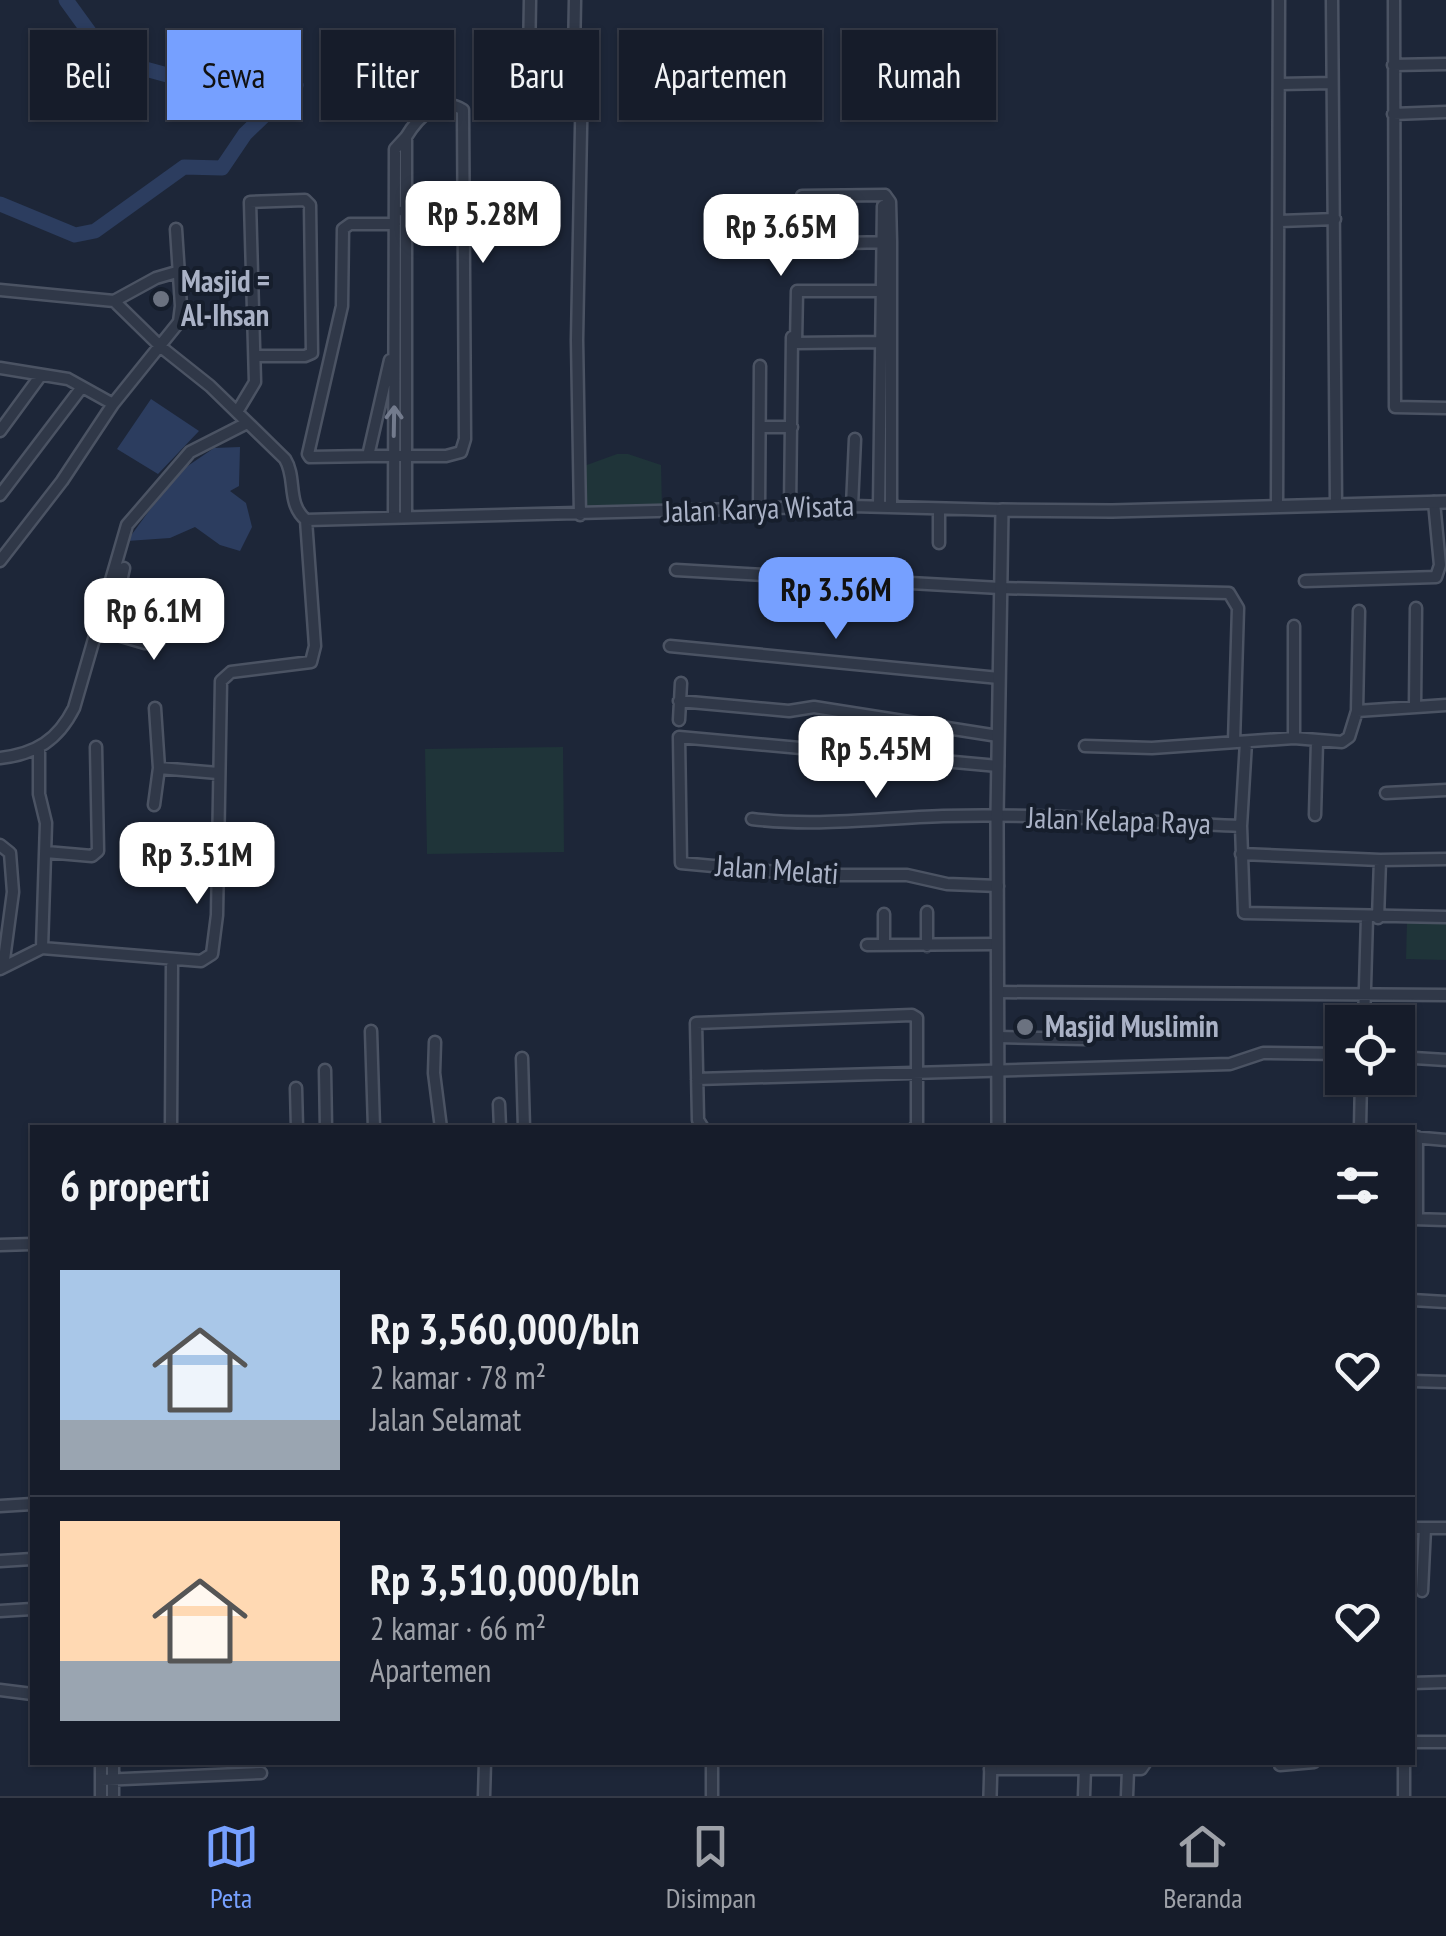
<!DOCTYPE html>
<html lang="id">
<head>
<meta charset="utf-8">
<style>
  :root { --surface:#161c2a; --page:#232936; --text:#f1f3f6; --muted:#9ea1a8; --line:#353a47; --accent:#76a0ff }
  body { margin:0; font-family:"PT Sans Narrow",sans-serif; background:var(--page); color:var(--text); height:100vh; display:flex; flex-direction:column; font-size:38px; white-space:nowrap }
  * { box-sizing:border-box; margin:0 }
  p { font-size:32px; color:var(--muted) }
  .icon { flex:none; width:55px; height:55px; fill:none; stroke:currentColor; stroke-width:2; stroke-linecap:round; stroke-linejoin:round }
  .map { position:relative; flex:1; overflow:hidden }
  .side { position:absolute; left:30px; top:1125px; width:1385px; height:640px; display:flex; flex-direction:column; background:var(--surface); border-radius:0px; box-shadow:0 2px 8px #0004,0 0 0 2px var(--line) }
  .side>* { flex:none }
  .top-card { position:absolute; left:30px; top:30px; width:1388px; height:90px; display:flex; gap:20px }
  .buttons { position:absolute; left:1325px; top:1005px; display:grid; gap:20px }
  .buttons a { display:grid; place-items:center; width:90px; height:90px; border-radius:0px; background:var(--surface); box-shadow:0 2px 8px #0004,0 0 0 2px var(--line); font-size:50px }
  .price { position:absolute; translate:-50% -85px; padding:0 22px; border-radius:20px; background:#fff; color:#222; font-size:32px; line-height:65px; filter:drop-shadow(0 2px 5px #0008) }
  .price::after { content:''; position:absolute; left:50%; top:60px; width:30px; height:22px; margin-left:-15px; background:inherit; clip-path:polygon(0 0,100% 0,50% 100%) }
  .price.current { background:var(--accent); color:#111 }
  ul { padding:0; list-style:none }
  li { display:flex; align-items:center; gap:30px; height:250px; padding:0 30px }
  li+li { border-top:2px solid var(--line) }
  li span { display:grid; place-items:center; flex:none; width:280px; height:200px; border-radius:0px; color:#555 }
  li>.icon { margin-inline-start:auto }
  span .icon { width:120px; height:120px; fill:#fffc; stroke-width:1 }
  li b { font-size:42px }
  h2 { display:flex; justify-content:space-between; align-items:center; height:120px; padding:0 30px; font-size:42px }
  .chip { padding:0 35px; border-radius:0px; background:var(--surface); box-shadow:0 2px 8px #0004,0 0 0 2px var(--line); font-size:35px; line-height:90px }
  .chip.current { background:var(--accent); color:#111 }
  .tab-bar { display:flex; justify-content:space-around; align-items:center; height:140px; border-top:2px solid var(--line); background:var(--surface); font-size:28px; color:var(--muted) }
  .tab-bar a { display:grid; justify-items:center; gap:5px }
  .tab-bar .current { color:var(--accent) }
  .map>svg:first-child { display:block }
  .green { fill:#1f3439 }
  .water { fill:#2c3d5f }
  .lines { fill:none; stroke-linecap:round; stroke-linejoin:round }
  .river { stroke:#2c3d5f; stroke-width:15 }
  .minor-casing { stroke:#4b5363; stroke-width:15 }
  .tertiary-casing { stroke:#4b5363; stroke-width:16 }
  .minor { stroke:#303848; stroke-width:10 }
  .tertiary { stroke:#303848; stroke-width:11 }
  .oneway { stroke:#737b8d }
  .worship-dot { fill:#6b7280; stroke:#161e2c; stroke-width:4 }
  .labels { text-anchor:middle; stroke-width:8; stroke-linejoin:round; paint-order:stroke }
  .poi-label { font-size:30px; font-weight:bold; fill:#aab2c6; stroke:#161e2c; text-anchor:start }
  .street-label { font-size:30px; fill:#aab2c6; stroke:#161e2c }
</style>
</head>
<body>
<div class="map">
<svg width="1446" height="1796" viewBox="0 0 1446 1796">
  <rect width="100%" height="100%" fill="#1d2638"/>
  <path class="green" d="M617 454H628L661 465 662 508 584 510V466Z
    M563 747 564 852 427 854 425 749Z
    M1407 922H1446V960L1406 959Z"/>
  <path class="water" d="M151 399 199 431 158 474 117 449Z
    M240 447 239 486 230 491 246 503 252 527 240 551 220 545 195 527 170 538 127 541 176 474 214 448Z"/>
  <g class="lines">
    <path class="river" d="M0 204 75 235 95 231 184 167 222 168 245 134 296 85 283 60 232 54 171 76 138 67 92 36 66 0"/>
    <g class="minor-casing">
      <path id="minor" d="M530 0 529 59 575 61
        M575 0 574 56 582 76 577 340 580 515
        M1332 0 1336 503
        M1394 0 1395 407 1446 408
        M1393 65 1446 64
        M1280 84 1332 83
        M1393 114 1446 112
        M885 195 890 202 891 242V507
        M802 196 885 195
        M403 211H462
        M1280 221 1335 219
        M800 244 889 242
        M0 290 114 301 161 347 210 386 285 459C297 478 286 503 306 520L852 506 1002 510
        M114 301 156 278 180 271
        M884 342 796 343 797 291H885
        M390 360 368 456H446L461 452 465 439 463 110C440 95 418 117 406 137
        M0 368 68 379 113 404
        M237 412 255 382 250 202 305 200 310 205 312 353 305 356H255
        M760 427H792
        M0 431 41 375
        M368 456 310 457 308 454 342 306 343 229 350 224H395
        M0 495 82 387
        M1277 505 1279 0
        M852 506 855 439
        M879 506 883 206
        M759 509 760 366
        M790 509 792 337
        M394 518 395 149 406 137V517
        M939 543V509
        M0 561 62 481 113 404 179 322 181 306 176 229
        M676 570 1000 588 1229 593 1238 608 1234 742
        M1305 581 1436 577 1440 565 1434 502
        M97 629 145 643 159 641 168 611
        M110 631 124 568
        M670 646 999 678
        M679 701 789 711 814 707 998 736
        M1415 706 1416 608
        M1357 711 1359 611
        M679 720 681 683
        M1294 738V626
        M1246 742 1241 826 1244 913 1446 917
        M1085 746 1152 748 1294 738 1342 742 1349 737 1357 711 1446 705
        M39 749V794L46 823 42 948
        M0 758C36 754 58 740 74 708L127 525 190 452 247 423
        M998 766 679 737 681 863 810 875H907L947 884 998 886
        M159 768 218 773
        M1386 793 1446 790
        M154 805 159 768 155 708
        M1315 815 1317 741
        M752 819C817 827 878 818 943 816 1042 813 1142 822 1241 826
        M0 845 10 853 13 892 3 967
        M46 852 92 856 98 851 96 747
        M1241 854 1380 860 1446 859
        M927 912V946
        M1378 918 1380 860
        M867 945 996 944
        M884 945V914
        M0 969 42 948 201 961 212 954 217 915 221 681 231 672 311 662 315 646 306 520
        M998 992 1446 995
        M1364 1022 1367 917
        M371 1031 374 1128
        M998 1037 1085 1039
        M435 1042 434 1073 441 1128
        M1398 1057 1446 1060
        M522 1058 524 1128
        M325 1070 326 1128
        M697 1079 1230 1064 1263 1053 1342 1054
        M296 1088 297 1128
        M499 1104 500 1128
        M171 1128 172 966
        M703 1128 698 1120 696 1023 912 1015 917 1018V1125L914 1128
        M1360 1128 1361 1078
        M1412 1137 1446 1140
        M1417 1137V1219
        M1412 1219 1446 1220
        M0 1245 32 1244
        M1412 1300 1446 1302
        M1412 1381 1446 1382
        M0 1506 32 1504
        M1412 1528H1446
        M0 1561 32 1559
        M1422 1591 1425 1528
        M0 1611 32 1609
        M1412 1683 1446 1682
        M0 1690 32 1694
        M1412 1742H1446
        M101 1762V1796
        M113 1762V1796
        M1280 1765 1314 1762
        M990 1769H1141L1146 1762
        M101 1780 261 1773
        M484 1796 485 1762
        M712 1796V1762
        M1084 1796 1085 1767
        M1127 1796 1128 1770
        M1404 1796V1762"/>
    </g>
    <g class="tertiary-casing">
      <path id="tertiary" d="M998 1128 997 817 1002 510 1112 511 1446 502
        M990 1796 991 1762"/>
    </g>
    <use href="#minor" class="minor"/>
    <use href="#tertiary" class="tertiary"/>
  </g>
  <defs><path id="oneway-shaft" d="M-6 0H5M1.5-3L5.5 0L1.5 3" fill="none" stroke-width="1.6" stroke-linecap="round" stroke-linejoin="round" transform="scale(2.5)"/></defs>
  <use class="oneway" href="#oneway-shaft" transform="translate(394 421) rotate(-89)"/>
  <g class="worship-dot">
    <circle cx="161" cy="299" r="10"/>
    <circle cx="1025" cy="1027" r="10"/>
  </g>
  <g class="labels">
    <g class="poi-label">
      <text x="181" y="292">Masjid =<tspan x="181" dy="34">Al-Ihsan</tspan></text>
      <text x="1045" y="1037">Masjid Muslimin</text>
    </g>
    <g class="street-label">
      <text transform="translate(759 509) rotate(-2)" y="10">Jalan Karya Wisata</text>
      <text transform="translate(1119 821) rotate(2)" y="10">Jalan Kelapa Raya</text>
      <text transform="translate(777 870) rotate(4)" y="10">Jalan Melati</text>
    </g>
  </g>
</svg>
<div class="buttons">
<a><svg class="icon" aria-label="locate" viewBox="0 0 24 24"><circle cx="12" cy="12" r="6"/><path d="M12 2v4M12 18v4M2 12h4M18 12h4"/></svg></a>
</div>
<b class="price" style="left:483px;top:266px">Rp 5.28M</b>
<b class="price" style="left:781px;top:279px">Rp 3.65M</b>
<b class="price current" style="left:836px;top:642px">Rp 3.56M</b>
<b class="price" style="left:154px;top:663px">Rp 6.1M</b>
<b class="price" style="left:876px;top:801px">Rp 5.45M</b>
<b class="price" style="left:197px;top:907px">Rp 3.51M</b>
<div class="top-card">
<a class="chip">Beli</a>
<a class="chip current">Sewa</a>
<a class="chip">Filter</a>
<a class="chip">Baru</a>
<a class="chip">Apartemen</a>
<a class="chip">Rumah</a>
</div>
<section class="side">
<h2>6 properti<svg class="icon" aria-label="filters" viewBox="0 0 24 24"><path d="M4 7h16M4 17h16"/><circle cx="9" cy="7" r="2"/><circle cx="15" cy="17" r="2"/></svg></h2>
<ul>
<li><span style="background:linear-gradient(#a9c7e8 75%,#9aa5b1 0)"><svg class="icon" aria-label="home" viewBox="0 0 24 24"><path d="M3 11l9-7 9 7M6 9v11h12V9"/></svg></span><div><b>Rp 3,560,000/bln</b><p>2 kamar · 78 m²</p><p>Jalan Selamat</p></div><svg class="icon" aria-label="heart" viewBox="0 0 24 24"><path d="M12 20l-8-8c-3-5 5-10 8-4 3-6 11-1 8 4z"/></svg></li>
<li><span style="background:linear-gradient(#ffd9b3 70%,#9aa5b1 0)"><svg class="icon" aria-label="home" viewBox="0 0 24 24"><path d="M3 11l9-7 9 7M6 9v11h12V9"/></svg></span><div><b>Rp 3,510,000/bln</b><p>2 kamar · 66 m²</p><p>Apartemen</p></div><svg class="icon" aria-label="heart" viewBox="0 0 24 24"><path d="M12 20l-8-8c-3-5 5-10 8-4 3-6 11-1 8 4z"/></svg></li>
</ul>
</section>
</div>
<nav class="tab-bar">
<a class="current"><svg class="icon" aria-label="map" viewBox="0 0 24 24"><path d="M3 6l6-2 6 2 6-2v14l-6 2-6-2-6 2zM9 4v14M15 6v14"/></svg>Peta</a>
<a><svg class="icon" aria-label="saved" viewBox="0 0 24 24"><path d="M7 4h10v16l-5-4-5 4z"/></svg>Disimpan</a>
<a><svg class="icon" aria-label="home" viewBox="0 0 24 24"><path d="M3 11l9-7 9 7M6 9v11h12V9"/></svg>Beranda</a>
</nav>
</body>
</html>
